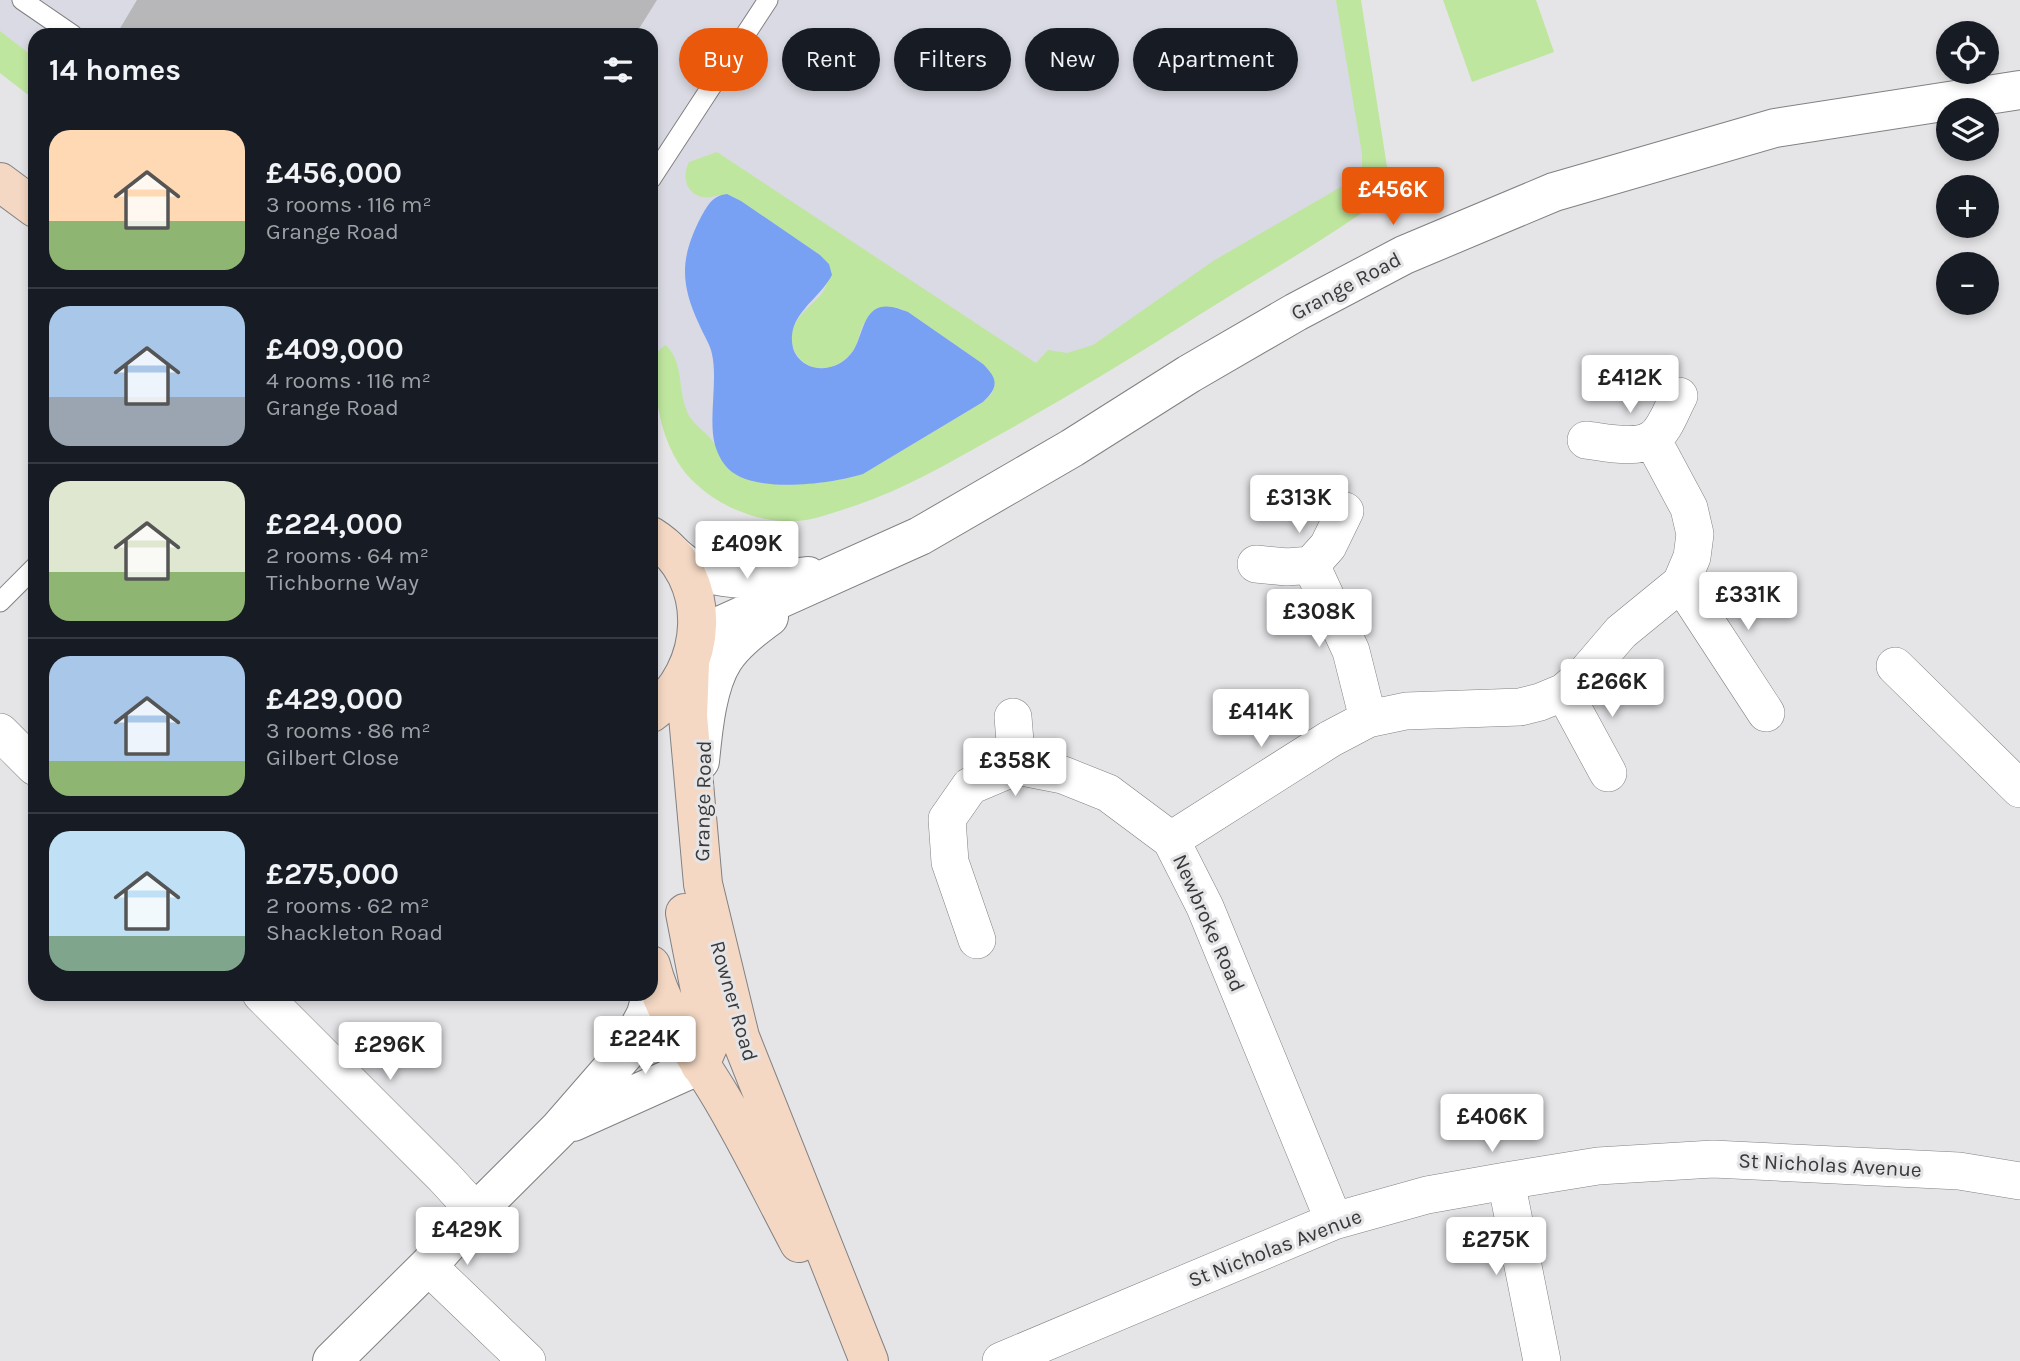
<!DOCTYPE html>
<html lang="en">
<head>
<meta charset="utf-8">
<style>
  :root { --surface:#171b24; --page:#242831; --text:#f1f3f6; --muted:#9ea1a6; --line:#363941; --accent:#ea580c }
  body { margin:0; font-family:Karla,sans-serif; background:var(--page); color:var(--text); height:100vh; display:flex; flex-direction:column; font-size:26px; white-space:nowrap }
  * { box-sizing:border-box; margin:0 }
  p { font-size:23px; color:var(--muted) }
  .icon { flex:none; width:38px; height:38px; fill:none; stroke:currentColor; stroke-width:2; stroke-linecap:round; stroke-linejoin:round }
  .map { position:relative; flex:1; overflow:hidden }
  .side { position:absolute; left:28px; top:28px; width:630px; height:973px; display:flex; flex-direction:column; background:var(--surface); border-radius:21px; box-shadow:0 4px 10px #0003 }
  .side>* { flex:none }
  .banner { position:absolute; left:679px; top:28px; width:665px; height:63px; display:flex; gap:14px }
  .controls { position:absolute; left:1936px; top:21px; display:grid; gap:14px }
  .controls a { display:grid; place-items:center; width:63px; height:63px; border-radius:50%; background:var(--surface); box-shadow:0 4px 10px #0003; font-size:35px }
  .price { position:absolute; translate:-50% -60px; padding:0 16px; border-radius:7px; background:#fff; color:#222; font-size:23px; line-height:46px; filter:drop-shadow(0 2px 4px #0008) }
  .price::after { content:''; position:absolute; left:50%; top:42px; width:21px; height:16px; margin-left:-10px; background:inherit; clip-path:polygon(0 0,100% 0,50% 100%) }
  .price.on { background:var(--accent); color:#fff }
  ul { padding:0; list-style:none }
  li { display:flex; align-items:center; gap:21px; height:175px; padding:0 21px }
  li+li { border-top:2px solid var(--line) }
  li span { display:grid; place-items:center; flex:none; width:196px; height:140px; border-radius:21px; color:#555 }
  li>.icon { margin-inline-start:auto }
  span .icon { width:84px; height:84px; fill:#fffc; stroke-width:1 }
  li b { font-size:30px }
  h2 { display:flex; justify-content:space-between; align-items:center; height:84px; padding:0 21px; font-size:30px }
  .chip { padding:0 24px; border-radius:32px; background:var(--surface); box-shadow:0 4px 10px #0003; font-size:24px; line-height:63px }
  .chip.on { background:var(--accent); color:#fff }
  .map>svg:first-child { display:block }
  .built { fill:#dadae4 }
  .green { fill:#bfe69f }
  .water { fill:#78a0f3 }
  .building { fill:#b7b6b9 }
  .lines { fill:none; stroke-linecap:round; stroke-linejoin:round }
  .service-casing { stroke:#818183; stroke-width:21 }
  .minor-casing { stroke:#818183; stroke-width:38 }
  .tertiary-casing { stroke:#818183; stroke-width:40 }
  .secondary-casing { stroke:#818183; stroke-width:40 }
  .service { stroke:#fff; stroke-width:19 }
  .minor { stroke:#fff; stroke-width:37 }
  .tertiary { stroke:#fff; stroke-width:38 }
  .secondary { stroke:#f4d8c3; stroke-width:38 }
  .labels { text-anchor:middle; stroke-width:6; stroke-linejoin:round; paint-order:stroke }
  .street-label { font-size:21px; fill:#39393a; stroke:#e5e5e8 }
</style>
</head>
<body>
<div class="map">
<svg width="2020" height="1361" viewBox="0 0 2020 1361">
  <rect width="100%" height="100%" fill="#e5e5e8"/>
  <path class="built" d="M0 0H1360L1387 172 872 500 747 494 657 385 651 386V35H35V100L0 73Z"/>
  <path class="green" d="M1336 0H1361L1390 186 1382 199C1323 241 1260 277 1199 315 1130 359 1061 401 990 440 947 464 904 489 857 505 837 511 817 520 796 521 760 523 721 508 695 483 667 457 658 418 655 382 654 367 650 353 666 345 683 363 678 383 685 406 691 426 705 429 714 443 721 453 721 462 731 471 758 493 832 484 863 474L983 402 992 393 995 384 983 364 908 312 895 307C886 311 872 315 865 322 859 329 859 344 852 352 838 371 811 375 797 355 792 348 790 337 793 329 799 310 820 301 826 286 828 280 828 271 829 264L820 255 741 201C737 199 731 195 726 195 719 194 710 199 703 197 685 194 682 175 689 162L717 152 1036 363 1048 350 1067 353 1093 345 1213 261 1358 177 1362 170V154Z
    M1443 0H1536L1554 52 1472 82Z
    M0 31 35 58V100L0 73Z"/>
  <path class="water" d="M727 194 741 201 820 255 829 264 832 275C822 294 802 306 794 326 791 334 791 345 795 353 808 376 840 371 853 351 862 338 863 311 881 307 890 305 900 309 908 312L983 364C998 379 999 387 983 402L863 474C831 484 760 493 732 472 723 465 718 455 715 445 708 420 718 381 712 354 710 344 703 334 699 324 680 283 680 258 701 217 708 205 712 196 727 194Z"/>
  <path class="building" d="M137 0H657L635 35H116Z"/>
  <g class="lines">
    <g class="service-casing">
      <path id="service" d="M22 0 73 35
        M651 179 768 0
        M0 602 35 567"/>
    </g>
    <g class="minor-casing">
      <path id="minor" d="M1586 440C1604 442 1636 450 1652 439 1665 431 1672 408 1679 396
        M1256 564 1287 567 1311 565 1328 546 1345 511
        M1311 565 1351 651 1368 719
        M1681 583 1766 713
        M1895 666 2020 789
        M1564 692 1608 773
        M1013 717 1017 766
        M0 732 35 767
        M977 940 950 862 947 819 970 786 1017 766 1063 775 1108 793 1171 840
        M261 994 444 1177 476 1212
        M1506 1181 1542 1361
        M1334 1221 1205 907 1171 840 1330 739 1368 719 1406 711 1520 707 1540 702 1564 692 1585 674 1621 632 1681 583 1692 557 1695 534 1689 508 1652 439
        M428 1266 527 1361
        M1001 1361 1334 1221 1427 1195 1506 1181 1598 1166 1713 1159 1959 1171 2020 1181"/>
    </g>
    <g class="tertiary-casing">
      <path id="tertiary" d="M664 546C671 552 677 559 685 564 713 583 775 581 808 576
        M695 649 717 627 920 536 1072 448 1189 374 1296 312 1404 255 1554 192 1775 128 2020 90
        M700 761C703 731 707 685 724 659 735 642 753 629 769 617
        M573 1122 700 1065
        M332 1361 428 1266 476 1212 559 1129 626 1052 646 1014 655 981"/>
    </g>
    <g class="secondary-casing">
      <path id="secondary" d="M0 182 35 208
        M651 536C716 577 709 671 651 713
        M690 663 688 716 703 884 740 1037 869 1361
        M685 913 710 1042 700 1065
        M651 965C663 1014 695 1053 721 1097 749 1144 773 1194 799 1243"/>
    </g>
    <use href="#service" class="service"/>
    <use href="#minor" class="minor"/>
    <use href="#tertiary" class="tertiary"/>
    <use href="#secondary" class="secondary"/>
  </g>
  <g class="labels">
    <g class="street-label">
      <text transform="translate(1346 286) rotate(-28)" y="7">Grange Road</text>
      <text transform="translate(703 801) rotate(-89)" y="7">Grange Road</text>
      <text transform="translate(1209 923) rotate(66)" y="7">Newbroke Road</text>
      <text transform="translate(734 1001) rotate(74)" y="7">Rowner Road</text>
      <text transform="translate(1830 1165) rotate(3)" y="7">St Nicholas Avenue</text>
      <text transform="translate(1275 1248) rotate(-21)" y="7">St Nicholas Avenue</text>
    </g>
  </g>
</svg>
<div class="controls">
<a><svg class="icon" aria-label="locate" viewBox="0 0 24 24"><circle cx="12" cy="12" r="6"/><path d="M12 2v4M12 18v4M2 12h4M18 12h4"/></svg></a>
<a><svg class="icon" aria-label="layers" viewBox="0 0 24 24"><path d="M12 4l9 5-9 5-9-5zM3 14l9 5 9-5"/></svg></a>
<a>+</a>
<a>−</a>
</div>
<b class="price on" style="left:1393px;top:227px">£456K</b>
<b class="price" style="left:1630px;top:415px">£412K</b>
<b class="price" style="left:1299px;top:535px">£313K</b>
<b class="price" style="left:747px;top:581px">£409K</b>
<b class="price" style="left:1748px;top:632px">£331K</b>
<b class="price" style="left:1319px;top:649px">£308K</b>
<b class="price" style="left:1612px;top:719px">£266K</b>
<b class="price" style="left:1261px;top:749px">£414K</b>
<b class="price" style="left:1015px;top:798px">£358K</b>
<b class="price" style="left:645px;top:1076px">£224K</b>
<b class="price" style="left:390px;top:1082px">£296K</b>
<b class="price" style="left:1492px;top:1154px">£406K</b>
<b class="price" style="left:467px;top:1267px">£429K</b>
<b class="price" style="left:1496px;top:1277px">£275K</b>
<div class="banner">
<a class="chip on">Buy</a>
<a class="chip">Rent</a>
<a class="chip">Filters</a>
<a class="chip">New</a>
<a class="chip">Apartment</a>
</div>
<section class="side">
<h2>14 homes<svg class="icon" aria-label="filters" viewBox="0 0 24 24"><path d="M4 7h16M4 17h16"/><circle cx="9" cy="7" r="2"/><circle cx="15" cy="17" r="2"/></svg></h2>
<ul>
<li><span style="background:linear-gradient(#ffd9b3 65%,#8fb573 0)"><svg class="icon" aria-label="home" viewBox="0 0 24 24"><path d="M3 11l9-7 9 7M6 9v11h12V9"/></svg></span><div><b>£456,000</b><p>3 rooms · 116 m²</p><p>Grange Road</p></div></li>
<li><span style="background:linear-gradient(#a9c7e8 65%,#9aa5b1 0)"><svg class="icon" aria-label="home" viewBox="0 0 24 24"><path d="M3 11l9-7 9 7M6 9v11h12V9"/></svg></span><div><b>£409,000</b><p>4 rooms · 116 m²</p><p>Grange Road</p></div></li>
<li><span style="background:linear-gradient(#dfe7d0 65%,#8fb573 0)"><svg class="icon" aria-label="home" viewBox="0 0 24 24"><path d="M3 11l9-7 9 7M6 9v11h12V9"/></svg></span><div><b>£224,000</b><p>2 rooms · 64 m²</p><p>Tichborne Way</p></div></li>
<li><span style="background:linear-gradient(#a9c7e8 75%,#8fb573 0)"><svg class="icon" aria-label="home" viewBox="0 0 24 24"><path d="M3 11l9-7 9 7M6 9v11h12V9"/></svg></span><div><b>£429,000</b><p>3 rooms · 86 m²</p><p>Gilbert Close</p></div></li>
<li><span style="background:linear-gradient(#bfe0f5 75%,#7fa58c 0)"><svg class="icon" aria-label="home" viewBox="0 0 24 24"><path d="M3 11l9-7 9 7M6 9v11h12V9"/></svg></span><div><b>£275,000</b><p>2 rooms · 62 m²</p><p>Shackleton Road</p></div></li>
</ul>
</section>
</div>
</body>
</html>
